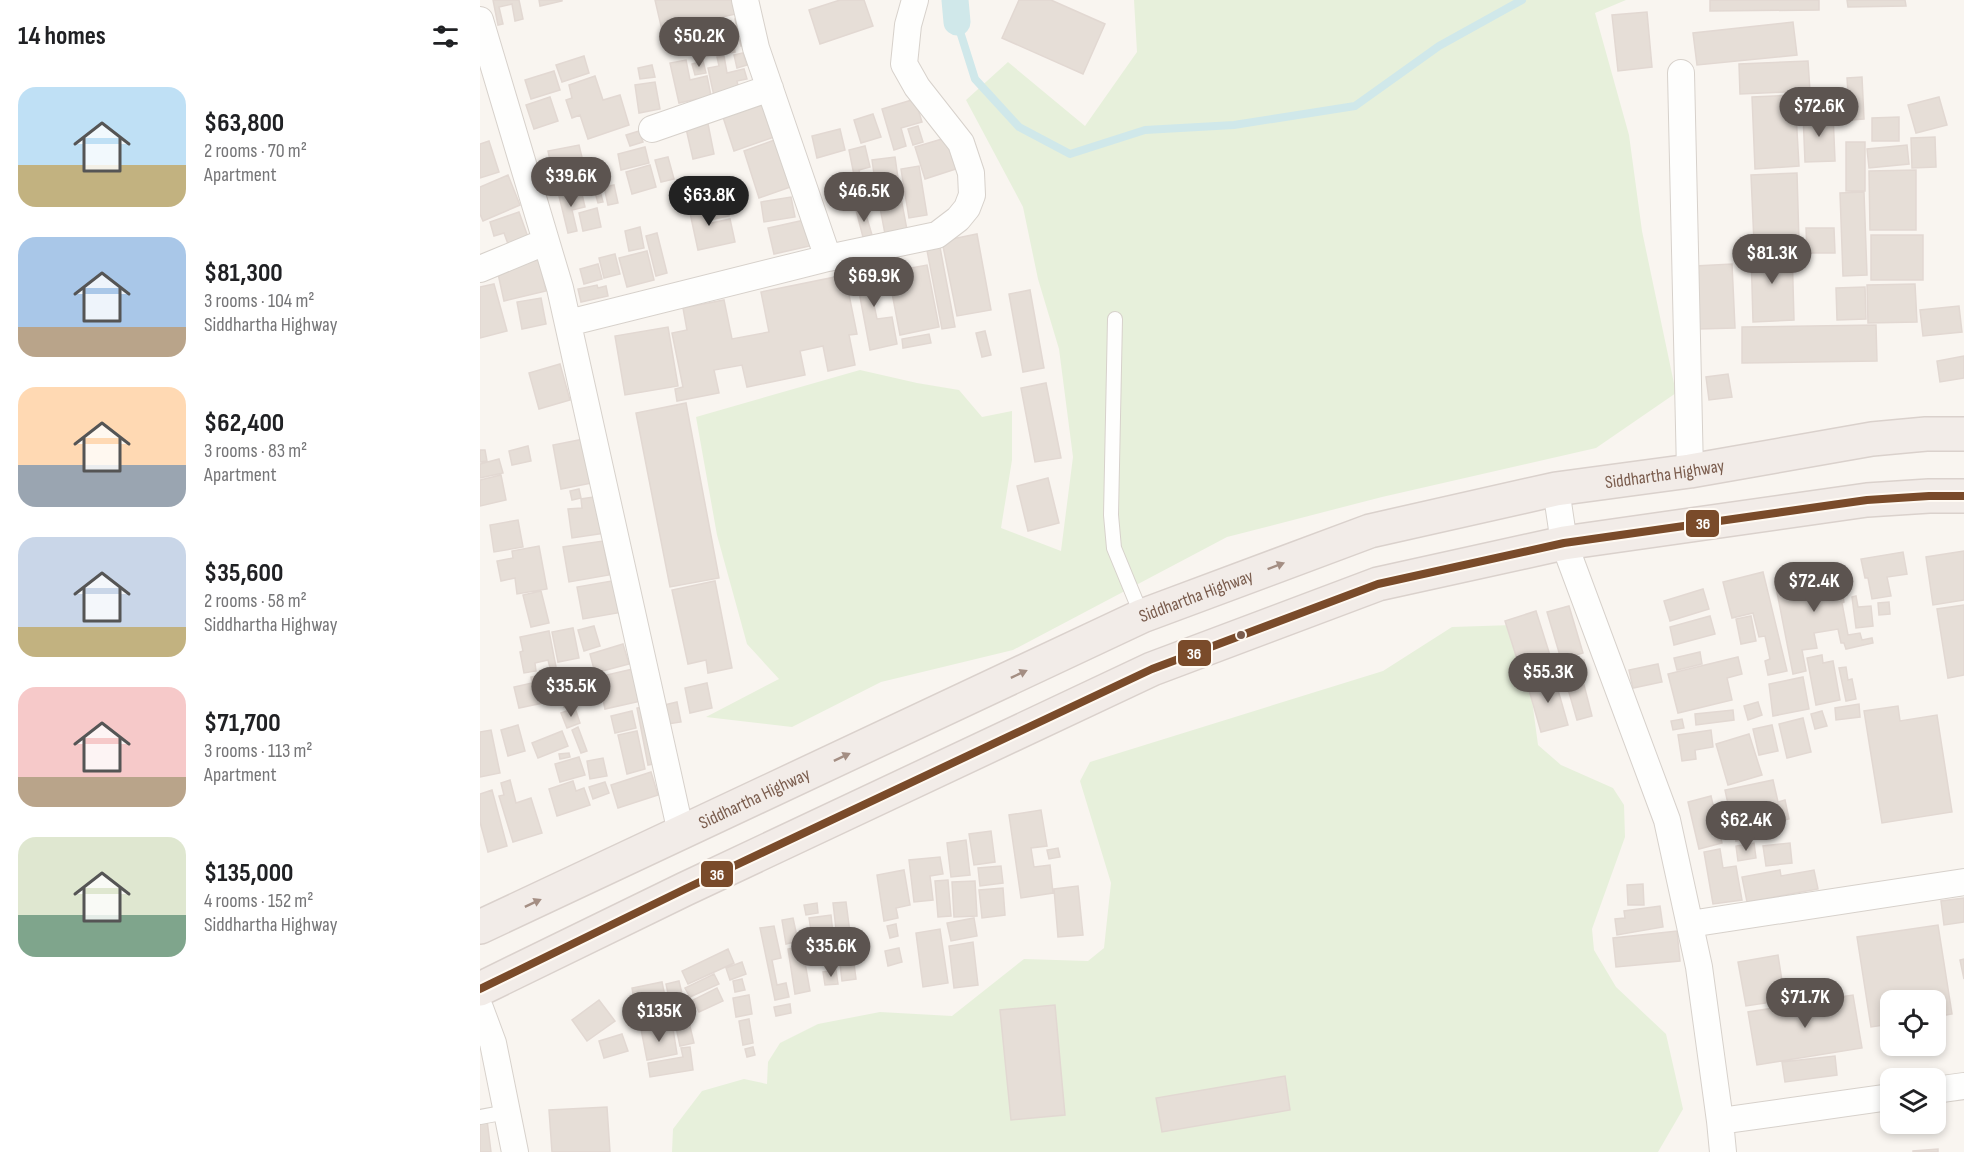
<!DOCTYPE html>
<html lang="en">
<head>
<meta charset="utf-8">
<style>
  :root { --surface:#fff; --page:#f6f6f6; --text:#202124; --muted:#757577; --accent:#5c5450 }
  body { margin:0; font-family:"Sofia Sans Condensed",sans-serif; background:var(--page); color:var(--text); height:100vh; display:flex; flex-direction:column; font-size:22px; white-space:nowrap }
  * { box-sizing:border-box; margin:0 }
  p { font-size:20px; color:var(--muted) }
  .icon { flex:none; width:33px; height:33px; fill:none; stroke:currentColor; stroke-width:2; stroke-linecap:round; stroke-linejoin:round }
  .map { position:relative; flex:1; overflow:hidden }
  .side { display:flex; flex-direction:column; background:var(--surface); width:480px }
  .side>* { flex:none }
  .fabs { position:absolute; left:1400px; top:990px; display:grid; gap:12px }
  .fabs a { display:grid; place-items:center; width:66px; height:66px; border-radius:12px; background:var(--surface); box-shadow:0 3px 9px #0003; font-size:30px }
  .price { position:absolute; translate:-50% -51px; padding:0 14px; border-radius:21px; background:var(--accent); color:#fff; font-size:20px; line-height:39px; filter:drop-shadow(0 2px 3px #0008) }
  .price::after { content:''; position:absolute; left:50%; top:36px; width:18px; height:14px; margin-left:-9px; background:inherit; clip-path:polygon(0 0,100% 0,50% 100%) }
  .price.active { background:#222; color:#fff }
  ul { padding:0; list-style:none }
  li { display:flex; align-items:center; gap:18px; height:150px; padding:0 18px }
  li span { display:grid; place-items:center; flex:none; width:168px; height:120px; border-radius:18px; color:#555 }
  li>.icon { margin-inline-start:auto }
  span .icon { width:72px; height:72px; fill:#fffc; stroke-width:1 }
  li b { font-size:26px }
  h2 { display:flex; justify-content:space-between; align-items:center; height:72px; padding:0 18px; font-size:26px }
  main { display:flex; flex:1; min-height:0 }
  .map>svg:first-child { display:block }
  .green { fill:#e7f0db }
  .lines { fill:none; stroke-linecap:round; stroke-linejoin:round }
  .stream { stroke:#d0e8ea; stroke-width:8 }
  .canal { stroke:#d0e8ea; stroke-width:27 }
  .building { fill:#e6ded7; stroke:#e2d8d2; stroke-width:1.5 }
  .service-casing { stroke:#d7d1cb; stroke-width:16 }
  .minor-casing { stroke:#d7d1cb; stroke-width:28 }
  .trunk-casing { stroke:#dad1cc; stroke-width:36 }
  .service { stroke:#fefefd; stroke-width:14 }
  .minor { stroke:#fefefd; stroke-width:26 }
  .trunk { stroke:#f2ece8; stroke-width:33 }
  .bus-1-casing { stroke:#fffaf3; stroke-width:12 }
  .bus-1 { stroke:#7a4b2a; stroke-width:8 }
  .oneway { fill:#a48e83 }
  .bus-dot { fill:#7a5c4d; stroke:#fffaf3; stroke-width:2 }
  .labels { text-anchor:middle; stroke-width:5; stroke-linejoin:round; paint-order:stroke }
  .street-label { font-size:18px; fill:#7a5c4d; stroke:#fffaf3 }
  .line-badge { stroke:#fffaf3; stroke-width:2 }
  .badge-label { font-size:16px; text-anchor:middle; font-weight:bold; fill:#fff }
</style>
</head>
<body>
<main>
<section class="side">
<h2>14 homes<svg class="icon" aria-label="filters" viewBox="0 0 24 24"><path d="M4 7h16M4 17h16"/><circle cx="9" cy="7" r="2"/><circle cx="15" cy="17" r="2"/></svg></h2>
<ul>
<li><span style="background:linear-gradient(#bfe0f5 65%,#c2b280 0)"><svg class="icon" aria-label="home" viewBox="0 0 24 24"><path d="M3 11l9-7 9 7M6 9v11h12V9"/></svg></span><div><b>$63,800</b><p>2 rooms · 70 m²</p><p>Apartment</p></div></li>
<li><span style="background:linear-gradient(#a9c7e8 75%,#b9a48a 0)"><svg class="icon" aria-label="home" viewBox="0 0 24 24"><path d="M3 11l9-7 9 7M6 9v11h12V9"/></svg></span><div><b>$81,300</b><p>3 rooms · 104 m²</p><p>Siddhartha Highway</p></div></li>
<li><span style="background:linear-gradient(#ffd9b3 65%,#9aa5b1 0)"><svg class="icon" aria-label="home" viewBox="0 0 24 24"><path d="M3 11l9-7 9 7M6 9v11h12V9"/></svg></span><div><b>$62,400</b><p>3 rooms · 83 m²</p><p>Apartment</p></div></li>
<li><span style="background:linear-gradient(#c9d6e8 75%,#c2b280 0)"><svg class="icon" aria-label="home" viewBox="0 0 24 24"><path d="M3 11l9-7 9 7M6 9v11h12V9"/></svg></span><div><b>$35,600</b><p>2 rooms · 58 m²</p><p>Siddhartha Highway</p></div></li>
<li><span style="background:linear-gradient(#f6c9c9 75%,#b9a48a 0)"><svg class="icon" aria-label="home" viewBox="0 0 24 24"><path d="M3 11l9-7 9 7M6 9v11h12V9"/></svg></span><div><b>$71,700</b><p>3 rooms · 113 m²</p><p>Apartment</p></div></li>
<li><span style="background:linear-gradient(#dfe7d0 65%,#7fa58c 0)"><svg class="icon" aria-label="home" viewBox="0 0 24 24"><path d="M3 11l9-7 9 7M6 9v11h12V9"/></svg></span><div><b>$135,000</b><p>4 rooms · 152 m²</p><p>Siddhartha Highway</p></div></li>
</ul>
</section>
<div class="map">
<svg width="1484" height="1152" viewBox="0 0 1484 1152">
  <rect width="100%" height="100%" fill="#f9f5f0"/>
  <path class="green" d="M654 0H1146L1115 13 1149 135 1162 231 1196 393 1116 448 902 497 747 537 533 650 401 682 312 727 226 717 299 679 267 644 237 535 216 417 380 370 437 383 479 390 502 417 532 411V460L521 528 581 551 593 457 579 349 558 279 543 207 486 100 528 62 605 126 657 52Z
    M1033 625 1046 655 1058 745 1081 765 1133 788 1144 805 1145 837 1112 929 1114 950 1136 987 1186 1034 1203 1109 1178 1152H192L193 1129 222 1091 264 1079 287 1084 288 1062 300 1043 338 1024 400 1012 472 1016 544 959 608 961 624 948 631 883 600 781 610 762 903 671 972 627Z"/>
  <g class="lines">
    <path class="stream" d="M477 22 495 79 539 127 590 154 665 130 754 125 875 106 959 46 1042 0"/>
    <path class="canal" d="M475 0 477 22"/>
  </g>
  <path class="building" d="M13 0H39L43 19 35 21 32 4 19 7 23 24 18 25Z
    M59 0H82V1L60 6Z
    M175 0H253L256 14 182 30Z
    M360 0H384L393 26 340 44 329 10Z
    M539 0H571L625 24 603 74 522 38Z
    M1230 0H1339V10L1230 11Z
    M1367 0H1425L1426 6 1368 7Z
    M1167 12 1172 67 1138 71 1132 15Z
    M264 17 269 44 261 46 255 19Z
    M1313 22 1317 55 1217 65 1213 33Z
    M251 24 255 52 219 57 217 44 202 46 200 31Z
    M263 53 267 65 257 68 254 55Z
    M104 56 109 73 82 82 76 65Z
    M244 56 247 73 264 69 267 79 257 81 259 90 234 96 228 68 239 66 237 57Z
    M206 60 210 80 227 76 231 96 199 103 190 63Z
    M223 61 226 73 215 75 212 64Z
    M1328 61 1330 91 1260 94 1259 64Z
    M172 65 175 77 160 79 158 68Z
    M74 71 80 90 51 99 45 80Z
    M115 76 123 100 140 95 149 125 108 139 100 115 92 118 86 100 92 98 89 85Z
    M1382 77 1384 119 1370 120 1367 78Z
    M175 82 180 109 159 113 155 85Z
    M1315 95 1319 166 1275 169 1272 97Z
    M70 97 78 121 54 129 46 105Z
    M1459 97 1467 125 1436 133 1428 105Z
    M435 99 442 122 421 128 426 146 414 150 402 109Z
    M283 101 294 137 254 151 242 114Z
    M1353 113 1355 161 1325 162 1323 114Z
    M393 114 401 137 381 143 374 120Z
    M1419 117V141H1392V118Z
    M227 119 234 154 213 159 205 124Z
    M438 126 443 142 433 145 428 129Z
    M360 129 365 150 337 158 332 136Z
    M159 131 163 142 150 146 146 135Z
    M472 136 482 167 445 179 435 147Z
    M1455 137 1456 167 1432 168 1431 138Z
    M300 138 316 185 279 198 264 151Z
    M9 141 19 172 0 178V144Z
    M1366 142H1385V191H1366Z
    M99 145 105 170 95 172 98 189 77 194 68 151Z
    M1427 145 1429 164 1389 168 1387 149Z
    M385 146 390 167 379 170 386 203 380 205 369 150Z
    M165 147 169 163 141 170 138 154Z
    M188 157 194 179 181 182 175 160Z
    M415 157 420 192 397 195 392 160Z
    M125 163 129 180 120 182 115 166Z
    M170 165 176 187 152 194 146 172Z
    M439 166 447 215 429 218 421 169Z
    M1436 170V230H1390L1389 171Z
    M113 173 115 182 107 184 105 175Z
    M1317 173 1319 242 1274 243 1271 175Z
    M28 175 40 205 3 221 0 214V187Z
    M134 185 138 203 128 205 124 187Z
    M119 187 123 202 118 203 114 189Z
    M101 190 105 207 92 210 97 231 88 233 79 196Z
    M1384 192 1387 275 1363 276 1360 193Z
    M245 193 249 216 229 220 226 196Z
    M221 196 227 224 250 219 255 242 218 250 207 199Z
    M311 197 315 217 284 222 281 202Z
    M421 198 427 230 405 234 399 202Z
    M117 208 121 227 103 231 99 213Z
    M384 208 392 235 383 237 376 210Z
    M39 212 48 237 28 244 24 233 14 236 10 222Z
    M329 219 334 245 294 254 288 228Z
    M160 227 164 248 149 251 145 231Z
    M1326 228H1354L1355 253H1327Z
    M177 233 187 273 176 276 166 236Z
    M497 234 511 310 477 316 462 241Z
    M1391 235H1443V280H1391Z
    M459 242 475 327 462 329 446 245Z
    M1312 248 1314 320 1273 322 1271 250Z
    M167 251 174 280 147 287 139 258Z
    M135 254 140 274 124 278 119 258Z
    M59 260 66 291 24 301 17 269Z
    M400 260 403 274 388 277 397 319 412 317 417 344 390 350 374 265Z
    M118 264 122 279 104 284 100 269Z
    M1252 264 1255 328 1219 329 1215 266Z
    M447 265 459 327 420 335 408 272Z
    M365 275 377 334 369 335 375 365 348 371 343 346 320 351 325 375 267 387 262 365 234 370 239 393 197 401 195 389 203 387 192 333 207 330 203 308 244 300 252 339 289 332 281 292Z
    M14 284 27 331 0 338V287Z
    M1435 284 1437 322 1388 323 1387 285Z
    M117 285 118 288 126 286 128 296 101 302 98 289Z
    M1385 287 1386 319 1357 320 1356 288Z
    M550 290 564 368 543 372 529 294Z
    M61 298 66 324 42 329 37 302Z
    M1479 306 1482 332 1443 336 1440 310Z
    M1396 325 1397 361 1262 363V327Z
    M188 327 198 386 145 395 135 336Z
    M505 331 511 355 502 357 496 333Z
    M449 334 451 343 423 348 422 339Z
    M1484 356V378L1460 382 1457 361Z
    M80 364 90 400 59 409 49 373Z
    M1248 374 1252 397 1229 400 1226 377Z
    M566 383 581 458 555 462 541 388Z
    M206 403 239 578 190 587 156 413Z
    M109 438 117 482 81 489 73 445Z
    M48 446 51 461 32 465 29 451Z
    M0 450H5L7 461 0 462Z
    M19 459 23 473 0 478V464Z
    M21 475 26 500 0 506V480Z
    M568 478 579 523 548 531 537 486Z
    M99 489 101 498 92 500 90 491Z
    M120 496 125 533 92 538 88 509 102 508 101 499Z
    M38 520 43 547 14 552 10 525Z
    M123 541 129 575 89 582 83 547Z
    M59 546 67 589 37 594 35 578 21 581 17 561 33 558 32 551Z
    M1484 551V600L1453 605 1446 557Z
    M1423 552 1427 574 1407 577 1411 596 1392 599 1388 578H1385L1381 559Z
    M1363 569 1367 589 1362 590 1364 602 1362 603 1368 635 1380 633 1382 640 1392 638 1393 643 1366 649 1364 643H1361L1358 629 1334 633 1337 648 1322 650 1326 671 1313 674 1295 582Z
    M1283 572 1307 671 1288 675 1285 661 1290 659 1285 636 1279 637 1273 613 1252 618 1243 582Z
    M137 580 143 612 103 619 97 587Z
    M235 581 252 668 228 673 226 660 208 664 192 590Z
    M1223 589 1229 609 1190 621 1184 601Z
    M61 591 69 623 51 627 43 595Z
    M1376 596 1378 607 1391 606 1393 626 1376 628 1372 597Z
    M1409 602 1410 614 1399 615 1398 603Z
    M1484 605V675L1468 678 1457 609Z
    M1089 606 1103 653 1081 659 1067 612Z
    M1056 611 1074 668 1043 678 1025 621Z
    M1230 616 1235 634 1194 645 1190 627Z
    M1271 616 1276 641 1261 644 1256 619Z
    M114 626 120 646 104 651 98 630Z
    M93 628 99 658 78 662 72 632Z
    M69 631 76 667 70 668 68 660 55 663 56 671 44 673 40 652 43 651 40 637Z
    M143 644 149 664 115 673 110 654Z
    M1220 652 1222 664 1197 670 1194 658Z
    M1342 655 1343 663 1353 661 1360 700 1336 705 1327 658Z
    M1258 657 1262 674 1247 678 1252 700 1198 713 1188 674Z
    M1104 660 1107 675 1084 680 1080 665Z
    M1178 664 1182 682 1153 688 1149 670Z
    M1366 667 1368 680 1372 679 1376 699 1366 701 1359 668Z
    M80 669 82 679 71 682 68 672Z
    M153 669 161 701 125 709 118 677Z
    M61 675 68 702 39 708 34 687 52 683 51 677Z
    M1074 676 1088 725 1061 732 1047 683Z
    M1323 677 1329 709 1293 716 1289 684Z
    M227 683 232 708 210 713 205 688Z
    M1104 685 1112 716 1097 720 1088 689Z
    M95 695 97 704 84 707 82 698Z
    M197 702 201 722 188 724 184 705Z
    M1278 702 1282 715 1268 720 1264 706Z
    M1379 704 1380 717 1356 720 1355 708Z
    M168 706 178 763 168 765 157 708Z
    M1418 706 1420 721 1457 715 1472 812 1402 823 1384 711Z
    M95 708 100 723 87 728 81 713Z
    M1253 710 1254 720 1216 725 1215 714Z
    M152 711 156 728 135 733 131 716Z
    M1342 711 1347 726 1335 729 1331 714Z
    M1323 718 1331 752 1307 758 1299 724Z
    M1202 719 1204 728 1193 730 1191 721Z
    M38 725 45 751 28 756 21 730Z
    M1292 725 1298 751 1279 755 1273 729Z
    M98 727 107 751 101 753 92 730Z
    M11 730 20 773 0 777V732Z
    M1231 730 1233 747 1215 750 1216 759 1202 761 1198 735Z
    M82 731 88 746 58 758 52 743Z
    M157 731 165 769 147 774 138 735Z
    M1269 734 1282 775 1248 785 1236 744Z
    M89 753 90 757 80 759 79 754Z
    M99 757 105 775 80 782 75 764Z
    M123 758 127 776 110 779 107 761Z
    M171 772 178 795 138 808 131 785Z
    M30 780 36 803 51 798 62 833 33 842 19 796 24 795 21 783Z
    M1293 780 1298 802 1305 800 1309 819 1298 821 1300 827 1273 832 1274 837 1256 841 1245 790Z
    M93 781 96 791 104 788 110 805 77 816 69 789Z
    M125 782 129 793 113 799 109 787Z
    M12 790 27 846 8 852 0 822V794Z
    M1231 796 1242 843 1219 849 1208 802Z
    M561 810 567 846 551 848 554 867 570 865 573 893 541 898 529 815Z
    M511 831 515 862 494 865 489 834Z
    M486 840 490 875 471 877 467 843Z
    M1274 843 1276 858 1258 861 1256 846Z
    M1310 843 1312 863 1286 866 1283 846Z
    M578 848 580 857 569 859 567 850Z
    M1240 849 1243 868 1256 866 1262 900 1233 904 1224 852Z
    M460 857 463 874 450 876 453 900 434 902 429 860Z
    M521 866 523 883 500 886 498 868Z
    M424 870 430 905 416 908 418 918 404 921 397 875Z
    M1300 870 1301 876 1334 870 1338 889 1267 902 1262 877Z
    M468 880 471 916 458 917 455 881Z
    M495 881 497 916 474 917 472 882Z
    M1163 884 1164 905H1148L1147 885Z
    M598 886 603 935 578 937 574 889Z
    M523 888 525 915 502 918 499 890Z
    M1484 898V922L1464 925 1461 901Z
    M366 902 376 979 362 981 353 903Z
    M337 903 338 913 326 915 324 905Z
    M1180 906 1183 927 1137 935 1135 919 1145 918 1144 911Z
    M351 915 353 934 332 937 329 918Z
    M313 918 318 941 306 944 302 920Z
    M494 918 497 936 471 941 467 923Z
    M416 924 418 936 410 938 407 926Z
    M1458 925 1472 1014 1455 1017V1000H1410V1024L1391 1027 1377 937Z
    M294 926 301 958 292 960 297 985 306 983 309 997 295 1000 280 928Z
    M460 929 468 983 443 987 436 933Z
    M1197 931 1200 961 1136 967 1133 938Z
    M342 941 346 961 336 963 332 943Z
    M493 942 498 985 474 988 469 946Z
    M353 943 356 962 350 963 347 944Z
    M322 946 330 991 315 994 308 949Z
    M419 948 422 962 408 966 405 951Z
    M248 949 254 963 208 984 202 971Z
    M1298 955 1305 1000 1266 1006 1258 962Z
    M1484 959V979L1480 960Z
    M262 962 266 974 250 980 246 968Z
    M356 970 358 984 345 985 343 972Z
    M234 974 239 984 210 997 205 988Z
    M262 979 265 990 255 992 253 981Z
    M199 981 214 1043 200 1046 196 1027 187 1029 186 1019 193 1017 186 984Z
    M182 982 189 1016 176 1018 173 1002 155 1005 152 988Z
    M237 988 243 1001 219 1012 213 1000Z
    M1344 993 1346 999 1373 995 1382 1048 1277 1065 1268 1012 1327 1003 1326 996Z
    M269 995 272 1014 256 1017 253 998Z
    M119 1000 135 1021 107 1041 92 1020Z
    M310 1004 311 1013 296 1016 294 1007Z
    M575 1005 585 1115 531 1120 520 1010Z
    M171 1008 172 1018 163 1019 161 1009Z
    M269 1019 273 1043 263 1045 259 1021Z
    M180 1025 181 1032 193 1029 197 1054 167 1060 161 1029Z
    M142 1034 148 1051 124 1058 119 1041Z
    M210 1047 213 1070 170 1077 168 1063 203 1057 201 1048Z
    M273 1047 275 1055 267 1057 265 1049Z
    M1355 1056 1357 1075 1305 1082 1302 1062Z
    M805 1076 810 1110 682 1132 676 1098Z
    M127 1107 130 1152H72L69 1110Z
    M7 1120 11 1152H0V1121Z
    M1458 1149V1152H1433V1151Z"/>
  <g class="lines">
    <g class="service-casing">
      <path id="service" d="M635 319 631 515 634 548 662 616
        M0 1117 27 1112"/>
    </g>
    <g class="minor-casing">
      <path id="minor" d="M265 0 276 48 348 258
        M0 20 80 288 201 833
        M1201 73 1210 471
        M172 129 290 88
        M0 269 65 242
        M88 323 348 258 457 235 478 219 487 208 492 195 491 173 481 143 437 87 424 64 428 25 435 0
        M1076 489 1084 543 1187 820 1219 967 1240 1121
        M1210 924 1484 882
        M0 1008 13 1043 35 1152
        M1455 1090 1484 1086
        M1243 1152 1240 1121 1410 1097"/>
    </g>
    <g class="trunk-casing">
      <g id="trunk">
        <path id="s1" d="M0 927 662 616 890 531 1076 489 1210 471 1392 439 1446 434H1484"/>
        <path d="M0 989 205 889 672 669 898 584 1084 543 1387 500 1449 496H1484"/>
      </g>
    </g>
    <use href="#service" class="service"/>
    <use href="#minor" class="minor"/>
    <use href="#trunk" class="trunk"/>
    <g class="bus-1-casing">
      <path id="bus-1" d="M0 989 205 889 672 669 898 584 1084 543 1387 500 1449 496H1484"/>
    </g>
    <use href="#bus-1" class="bus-1"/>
  </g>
  <defs><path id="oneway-solid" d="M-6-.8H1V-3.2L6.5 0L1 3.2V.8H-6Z" transform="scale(1.5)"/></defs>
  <g class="oneway">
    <use href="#oneway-solid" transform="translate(796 566) rotate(-21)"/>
    <use href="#oneway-solid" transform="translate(539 674) rotate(-25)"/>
    <use href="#oneway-solid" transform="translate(362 757) rotate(-25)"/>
    <use href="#oneway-solid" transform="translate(53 903) rotate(-25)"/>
  </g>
  <circle class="bus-dot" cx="761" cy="635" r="5"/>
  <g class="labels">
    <g class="street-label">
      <text dy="6" stroke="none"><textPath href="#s1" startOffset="1275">Siddhartha Highway</textPath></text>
      <text dy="6" stroke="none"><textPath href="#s1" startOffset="789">Siddhartha Highway</textPath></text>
      <text dy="6" stroke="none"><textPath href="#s1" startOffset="303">Siddhartha Highway</textPath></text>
    </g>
  </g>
  <g class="line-badge">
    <rect x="1205" y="509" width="35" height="29" rx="6" fill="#7a4b2a"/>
    <rect x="697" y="639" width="35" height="28" rx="6" fill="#7a4b2a"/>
    <rect x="220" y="860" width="34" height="28" rx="6" fill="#7a4b2a"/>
  </g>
  <g class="badge-label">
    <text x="1223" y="529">36</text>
    <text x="714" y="659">36</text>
    <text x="237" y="880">36</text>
  </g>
</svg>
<div class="fabs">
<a><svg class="icon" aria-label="locate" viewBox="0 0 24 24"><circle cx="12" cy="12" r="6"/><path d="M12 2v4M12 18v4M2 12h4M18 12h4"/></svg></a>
<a><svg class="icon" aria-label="layers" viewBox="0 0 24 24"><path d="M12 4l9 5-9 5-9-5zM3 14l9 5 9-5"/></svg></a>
</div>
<b class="price" style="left:219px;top:68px">$50.2K</b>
<b class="price" style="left:1339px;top:138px">$72.6K</b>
<b class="price" style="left:91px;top:208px">$39.6K</b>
<b class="price" style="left:384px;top:223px">$46.5K</b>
<b class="price active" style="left:229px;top:227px">$63.8K</b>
<b class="price" style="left:1292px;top:285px">$81.3K</b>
<b class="price" style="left:394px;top:308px">$69.9K</b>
<b class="price" style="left:1334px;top:613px">$72.4K</b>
<b class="price" style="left:1068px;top:704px">$55.3K</b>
<b class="price" style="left:91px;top:718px">$35.5K</b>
<b class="price" style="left:1266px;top:852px">$62.4K</b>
<b class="price" style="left:351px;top:978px">$35.6K</b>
<b class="price" style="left:1325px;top:1029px">$71.7K</b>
<b class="price" style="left:179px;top:1043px">$135K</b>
</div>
</main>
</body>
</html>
